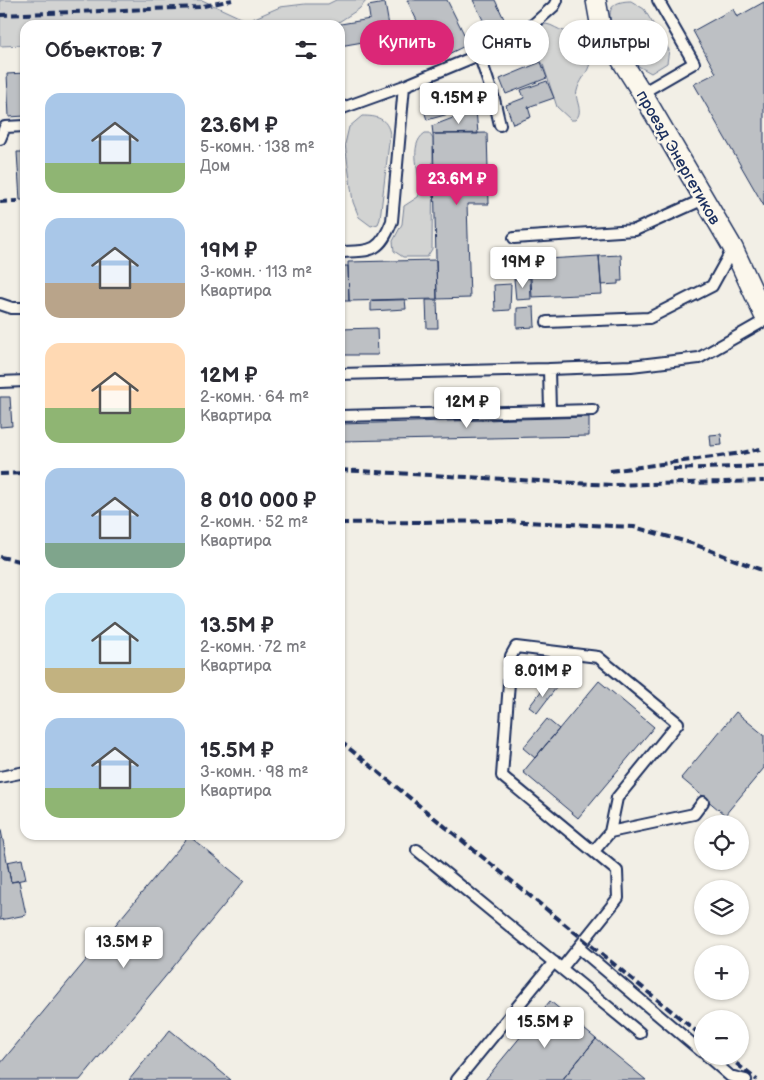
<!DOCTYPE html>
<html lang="ru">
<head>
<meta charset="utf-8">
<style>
  :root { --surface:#fff; --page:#f7f7f7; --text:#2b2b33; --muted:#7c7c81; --accent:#db2777 }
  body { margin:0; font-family:"Balsamiq Sans",sans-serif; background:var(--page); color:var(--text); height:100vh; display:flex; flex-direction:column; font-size:19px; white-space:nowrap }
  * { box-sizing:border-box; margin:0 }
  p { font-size:16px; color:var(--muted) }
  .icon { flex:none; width:28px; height:28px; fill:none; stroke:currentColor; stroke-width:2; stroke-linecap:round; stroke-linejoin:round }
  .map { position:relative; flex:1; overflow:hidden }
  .panel { position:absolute; left:20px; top:20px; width:325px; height:820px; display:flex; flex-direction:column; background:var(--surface); border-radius:15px; box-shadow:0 1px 4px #0004 }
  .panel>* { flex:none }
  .top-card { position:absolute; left:360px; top:20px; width:329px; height:45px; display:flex; gap:10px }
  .tools { position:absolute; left:694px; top:815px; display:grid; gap:10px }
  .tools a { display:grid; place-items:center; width:55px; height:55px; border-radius:50%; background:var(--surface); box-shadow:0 1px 4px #0004; font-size:25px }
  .price { position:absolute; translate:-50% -42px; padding:0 11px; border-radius:5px; background:#fff; color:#222; font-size:16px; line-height:32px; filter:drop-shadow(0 1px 2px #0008) }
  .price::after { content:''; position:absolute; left:50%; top:30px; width:15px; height:11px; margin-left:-8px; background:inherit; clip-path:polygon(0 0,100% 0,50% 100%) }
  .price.selected { background:var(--accent); color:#fff }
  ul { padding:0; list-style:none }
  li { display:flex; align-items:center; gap:15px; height:125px; padding:0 25px }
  li span { display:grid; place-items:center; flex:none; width:140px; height:100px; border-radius:15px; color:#555 }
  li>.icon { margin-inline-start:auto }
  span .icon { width:60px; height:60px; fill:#fffc; stroke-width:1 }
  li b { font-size:21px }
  h2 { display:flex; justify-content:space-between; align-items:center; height:60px; padding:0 25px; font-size:21px }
  .pill { padding:0 18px; border-radius:22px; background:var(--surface); box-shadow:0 1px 4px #0004; font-size:18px; line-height:45px }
  .pill.selected { background:var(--accent); color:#fff }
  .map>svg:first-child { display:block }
  .green { fill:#d2d3d2; stroke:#768198 }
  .building { fill:#bdc0c4; stroke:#1b2f5e }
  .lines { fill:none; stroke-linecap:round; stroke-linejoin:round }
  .service-casing { stroke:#1b2f5e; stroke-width:14 }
  .minor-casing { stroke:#1b2f5e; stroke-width:22 }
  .service { stroke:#fbf7ec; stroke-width:10 }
  .minor { stroke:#fbf7ec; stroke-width:19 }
  .rail { stroke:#1b2f5e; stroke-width:4; stroke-dasharray:8 4; stroke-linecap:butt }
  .labels { text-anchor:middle; stroke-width:5; stroke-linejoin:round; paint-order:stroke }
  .street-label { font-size:16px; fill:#1b2f5e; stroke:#fbf7ec }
</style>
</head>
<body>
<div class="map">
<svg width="764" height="1080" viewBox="0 0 764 1080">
  <rect width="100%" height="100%" fill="#f2efe6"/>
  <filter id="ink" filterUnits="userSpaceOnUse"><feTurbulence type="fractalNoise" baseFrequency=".02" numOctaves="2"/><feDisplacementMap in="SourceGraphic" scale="10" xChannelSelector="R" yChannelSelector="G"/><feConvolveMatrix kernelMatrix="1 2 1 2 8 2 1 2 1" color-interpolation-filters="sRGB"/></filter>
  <g filter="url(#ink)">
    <path class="green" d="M0 0H202L241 18 250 20 280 7 305 4H328L336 0H367L359 9 334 25H25V45L0 46Z
      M631 1 644 9 669 50 667 63 651 73C646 70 639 67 634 63 630 59 627 52 624 47 613 30 596 1 631 1Z
      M546 24C553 25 558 30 564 31 585 33 596 38 590 63 588 73 579 81 577 91 574 101 585 111 575 120H571L557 107 543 64 531 48V43L537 28Z
      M362 116C377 116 387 118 390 134L380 219 378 224 371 226 359 217 353 202 345 144 349 127Z
      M425 133H429L433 139 432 249 427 257H403L394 251 393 241 402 224 404 206 418 197 420 192C421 175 407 145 425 133Z"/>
    <path class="building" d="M407 0H447L469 44 436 60Z
      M473 0H495L505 21 488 30Z
      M764 2V206L694 84 716 73 693 31 733 9 737 17Z
      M385 3 391 37 340 46V25H335L370 19 368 6Z
      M541 62 547 78 506 94 500 79Z
      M25 73V116L9 117 7 74Z
      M547 81 554 98 528 107 531 117 513 124 506 105 524 98 521 90Z
      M475 89 480 105 427 120 422 104Z
      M476 109 478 134H433L432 126Z
      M487 133 489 204H467L470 298 437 299 433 134Z
      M17 152H25V200H20Z
      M621 255 622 281H618V284L601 285 599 256Z
      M599 256 602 294 532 297 530 260Z
      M436 260 437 299 349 301 348 262Z
      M340 266H348L349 301H341Z
      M530 278 531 299 516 300 514 279Z
      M511 284 510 310 495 311 494 285Z
      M405 299 406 309 371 311V300Z
      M426 300H437L438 328H427Z
      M534 307 535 327 517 328V308Z
      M377 328 378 355H340V329Z
      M0 397H10L12 426 0 427Z
      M589 417V436L340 441V424Z
      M721 434 722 445 711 446 710 435Z
      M599 681 654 727 578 818 523 772Z
      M548 682 556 688 537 713 529 707Z
      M736 712 764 735V768L725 815 681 778Z
      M547 719 559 729 535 758 523 748Z
      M0 825 11 882 19 881 26 915 0 920Z
      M189 836 244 881 80 1080H0V1064Z
      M22 859 26 879 11 882 7 862Z
      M550 1001 596 1039 562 1080H485Z
      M170 1030 231 1080H129Z
      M596 1039 646 1080H562Z"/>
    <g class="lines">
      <g class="service-casing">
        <path id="service" d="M479 54 494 99 500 125
          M642 93 694 63 658 0
          M340 109 404 86 517 39 554 6 557 0
          M0 139 5 127 25 126
          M514 238 635 230 704 199
          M340 252C372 251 380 252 392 221L404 86
          M0 304 12 308H25
          M547 322 649 318 712 286 733 248
          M340 374 549 369
          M0 382 25 381
          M550 411 549 369 631 366 699 358 764 321
          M340 416 593 410
          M0 777 25 772
          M417 850 640 1033
          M594 851 610 832 694 814 703 802
          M579 948 702 1052
          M562 968 618 898 617 871 502 776 511 656 516 647 598 657 678 723 617 798 610 832
          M707 1056 730 1076 746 1080
          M457 1080 554 962"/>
      </g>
      <g class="minor-casing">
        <path id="minor" d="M596 0 601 28 642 93 733 248 764 315"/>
      </g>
      <use href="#service" class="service"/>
      <use href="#minor" class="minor"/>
      <path class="rail" d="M0 15 199 7 232 0
        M0 202 18 201
        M673 469 764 466
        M340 470 611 485 764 481
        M610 471 742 453 764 448
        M0 474 25 473
        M340 523 503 521 634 527 691 543 764 571
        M0 557 25 562
        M340 741 702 1036
        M727 1056 757 1080"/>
    </g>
  </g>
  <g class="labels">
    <g class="street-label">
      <text transform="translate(679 157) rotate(60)" y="6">проезд Энергетиков</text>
    </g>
  </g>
</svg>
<div class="tools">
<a><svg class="icon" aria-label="locate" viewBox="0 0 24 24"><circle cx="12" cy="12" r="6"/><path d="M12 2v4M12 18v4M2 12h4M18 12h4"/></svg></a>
<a><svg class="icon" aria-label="layers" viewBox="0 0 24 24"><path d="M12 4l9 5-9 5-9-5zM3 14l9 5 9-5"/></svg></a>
<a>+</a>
<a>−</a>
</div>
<b class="price" style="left:459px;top:125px">9.15M ₽</b>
<b class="price selected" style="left:457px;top:206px">23.6M ₽</b>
<b class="price" style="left:523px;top:289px">19M ₽</b>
<b class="price" style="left:467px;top:429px">12M ₽</b>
<b class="price" style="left:543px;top:698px">8.01M ₽</b>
<b class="price" style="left:124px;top:969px">13.5M ₽</b>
<b class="price" style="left:545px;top:1049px">15.5M ₽</b>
<div class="top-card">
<a class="pill selected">Купить</a>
<a class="pill">Снять</a>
<a class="pill">Фильтры</a>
</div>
<section class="panel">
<h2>Объектов: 7<svg class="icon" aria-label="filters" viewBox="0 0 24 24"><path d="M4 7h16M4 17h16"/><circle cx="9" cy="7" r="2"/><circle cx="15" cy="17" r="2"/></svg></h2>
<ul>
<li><span style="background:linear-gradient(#a9c7e8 70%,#8fb573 0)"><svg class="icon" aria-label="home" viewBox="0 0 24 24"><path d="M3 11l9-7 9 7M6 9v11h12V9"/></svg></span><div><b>23.6M ₽</b><p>5-комн. · 138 m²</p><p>Дом</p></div></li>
<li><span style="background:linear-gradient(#a9c7e8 65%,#b9a48a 0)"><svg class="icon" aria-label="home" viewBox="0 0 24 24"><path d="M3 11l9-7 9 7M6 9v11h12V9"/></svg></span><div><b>19M ₽</b><p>3-комн. · 113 m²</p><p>Квартира</p></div></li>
<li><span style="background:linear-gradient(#ffd9b3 65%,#8fb573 0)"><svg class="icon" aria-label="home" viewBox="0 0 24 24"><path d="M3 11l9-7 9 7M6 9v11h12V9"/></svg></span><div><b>12M ₽</b><p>2-комн. · 64 m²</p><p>Квартира</p></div></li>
<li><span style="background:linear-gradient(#a9c7e8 75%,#7fa58c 0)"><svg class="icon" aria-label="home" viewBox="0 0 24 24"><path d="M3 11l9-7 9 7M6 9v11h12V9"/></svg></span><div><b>8 010 000 ₽</b><p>2-комн. · 52 m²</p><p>Квартира</p></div></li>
<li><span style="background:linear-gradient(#bfe0f5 75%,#c2b280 0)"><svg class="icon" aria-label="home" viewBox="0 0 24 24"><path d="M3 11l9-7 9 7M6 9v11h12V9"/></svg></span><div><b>13.5M ₽</b><p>2-комн. · 72 m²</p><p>Квартира</p></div></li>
<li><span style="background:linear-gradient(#a9c7e8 70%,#8fb573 0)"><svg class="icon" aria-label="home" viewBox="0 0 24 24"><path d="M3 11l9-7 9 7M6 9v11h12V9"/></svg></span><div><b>15.5M ₽</b><p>3-комн. · 98 m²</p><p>Квартира</p></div></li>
</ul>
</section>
</div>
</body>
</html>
